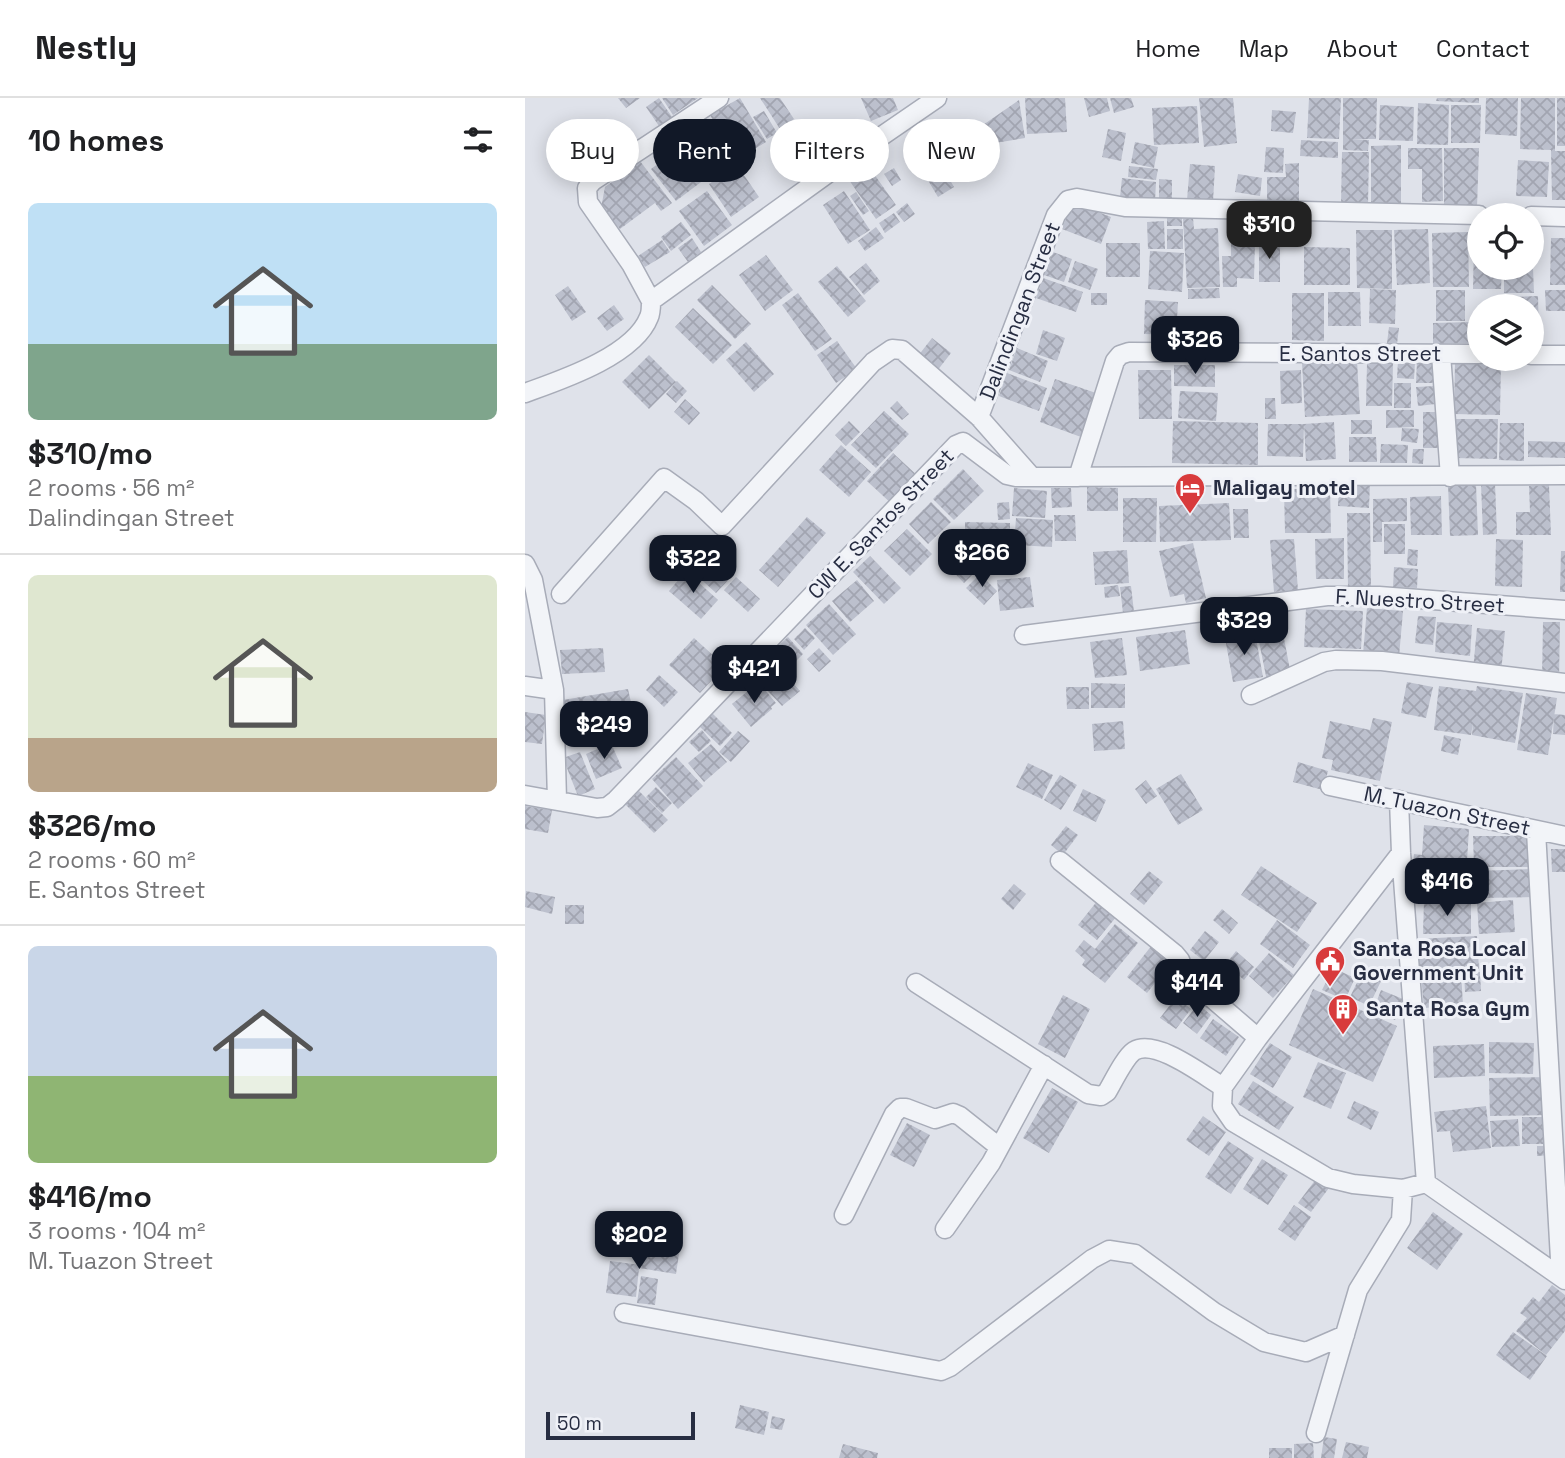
<!DOCTYPE html>
<html lang="en">
<head>
<meta charset="utf-8">
<style>
  :root { --surface:#fff; --page:#f6f6f6; --text:#202124; --muted:#757577; --line:#e0e0e0; --accent:#111827 }
  body { margin:0; font-family:"Space Grotesk",sans-serif; background:var(--page); color:var(--text); height:100vh; display:flex; flex-direction:column; font-size:26px; white-space:nowrap }
  * { box-sizing:border-box; margin:0 }
  p { font-size:23px; color:var(--muted) }
  .icon { flex:none; width:38px; height:38px; fill:none; stroke:currentColor; stroke-width:2; stroke-linecap:round; stroke-linejoin:round }
  .map { position:relative; flex:1; overflow:hidden }
  .drawer { display:flex; flex-direction:column; background:var(--surface); width:525px }
  .drawer>* { flex:none }
  .banner { position:absolute; left:21px; top:21px; width:665px; height:63px; display:flex; gap:14px }
  .tools { position:absolute; left:942px; top:105px; display:grid; gap:14px }
  .tools a { display:grid; place-items:center; width:77px; height:77px; border-radius:50%; background:var(--surface); box-shadow:0 4px 18px #0003; font-size:35px }
  .scale { position:absolute; left:21px; bottom:18px; width:149px; box-sizing:border-box; padding-left:7px; border:4px solid #272d42; border-top:0; font-size:19px; line-height:24px; white-space:nowrap; color:#272d42; -webkit-text-stroke:5px #eff1f7; paint-order:stroke }
  .price { position:absolute; translate:-50% -60px; padding:0 16px; border-radius:14px; background:var(--accent); color:#fff; font-size:23px; line-height:46px; filter:drop-shadow(0 2px 4px #0008) }
  .price::after { content:''; position:absolute; left:50%; top:42px; width:21px; height:16px; margin-left:-10px; background:inherit; clip-path:polygon(0 0,100% 0,50% 100%) }
  .price.selected { background:#222; color:#fff }
  ul { padding:0; list-style:none }
  li { display:grid; align-content:center; gap:14px; height:371px; padding:0 28px }
  li+li { border-top:2px solid var(--line) }
  li span { display:grid; place-items:center; height:217px; border-radius:10px; color:#555 }
  li>.icon { margin-inline-start:auto }
  span .icon { width:126px; height:126px; fill:#fffc; stroke-width:1 }
  li b { font-size:30px }
  h2 { display:flex; justify-content:space-between; align-items:center; height:84px; padding:0 28px; font-size:30px }
  .tag { padding:0 24px; border-radius:32px; background:var(--surface); box-shadow:0 4px 18px #0003; font-size:24px; line-height:63px }
  .tag.selected { background:var(--accent); color:#fff }
  header { display:flex; align-items:center; gap:42px; box-sizing:border-box; height:98px; padding:0 35px; background:var(--surface); border-bottom:2px solid var(--line) }
  header strong { font-size:33px }
  nav { display:flex; gap:38px; margin-inline-start:auto; font-size:24px }
  main { display:flex; flex:1; min-height:0 }
  .map>svg:first-child { display:block }
  .building { fill:url(#building-cross-hatch) }
  .lines { fill:none; stroke-linecap:round; stroke-linejoin:round }
  .street-casing { stroke:#a8acb8; stroke-width:21 }
  .street { stroke:#f2f4f8; stroke-width:18 }
  .labels { text-anchor:middle; stroke-width:6; stroke-linejoin:round; paint-order:stroke }
  .street-label { font-size:21px; fill:#272d42; stroke:#eff1f7 }
  .poi-label { font-size:21px; font-weight:bold; fill:#272d42; stroke:#eff1f7; text-anchor:start }
</style>
</head>
<body>
<header>
<strong>Nestly</strong>
<nav><a>Home</a><a>Map</a><a>About</a><a>Contact</a></nav>
</header>
<main>
<section class="drawer">
<h2>10 homes<svg class="icon" aria-label="filters" viewBox="0 0 24 24"><path d="M4 7h16M4 17h16"/><circle cx="9" cy="7" r="2"/><circle cx="15" cy="17" r="2"/></svg></h2>
<ul>
<li><span style="background:linear-gradient(#bfe0f5 65%,#7fa58c 0)"><svg class="icon" aria-label="home" viewBox="0 0 24 24"><path d="M3 11l9-7 9 7M6 9v11h12V9"/></svg></span><div><b>$310/mo</b><p>2 rooms · 56 m²</p><p>Dalindingan Street</p></div></li>
<li><span style="background:linear-gradient(#dfe7d0 75%,#b9a48a 0)"><svg class="icon" aria-label="home" viewBox="0 0 24 24"><path d="M3 11l9-7 9 7M6 9v11h12V9"/></svg></span><div><b>$326/mo</b><p>2 rooms · 60 m²</p><p>E. Santos Street</p></div></li>
<li><span style="background:linear-gradient(#c9d6e8 60%,#8fb573 0)"><svg class="icon" aria-label="home" viewBox="0 0 24 24"><path d="M3 11l9-7 9 7M6 9v11h12V9"/></svg></span><div><b>$416/mo</b><p>3 rooms · 104 m²</p><p>M. Tuazon Street</p></div></li>
</ul>
</section>
<div class="map">
<svg width="1040" height="1360" viewBox="0 0 1040 1360">
  <defs>
    <pattern id="building-cross-hatch" width="8" height="8" patternUnits="userSpaceOnUse" patternTransform="scale(1.75)"><rect width="8" height="8" fill="#bcc0cd"/><path d="M0 0l8 8M0 8l8-8" fill="none" stroke="#a2a5b1"/></pattern>
  </defs>
  <rect width="100%" height="100%" fill="#dfe2ea"/>
  <path class="building" d="M93 0H115L101 10Z
    M134 0 147 19 134 28 121 9Z
    M137 0H173L148 17Z
    M215 0 241 44 211 62 185 17Z
    M235 0H255L269 21 255 31Z
    M336 0H368L373 12 346 23Z
    M500 0H540L542 34 502 36Z
    M559 0H582L585 13 564 19Z
    M585 0H606L609 9 589 15Z
    M674 0H708L712 45 679 49Z
    M784 0H816L814 41 782 40Z
    M818 0H852L851 41H826L844 42 843 53 818 52Z
    M912 0H954V5L911 3Z
    M961 0H993L992 38 960 36Z
    M996 0H1030V53H1040V102H1027L1026 52 995 51Z
    M1032 0H1040V48H1032Z
    M494 2 500 40 470 45 458 27Z
    M893 5 924 7 923 47 892 46Z
    M855 7 889 9 888 43 854 42Z
    M926 7H956L955 45H926Z
    M672 8 674 45 629 47 627 10Z
    M747 12 771 14 768 35 746 33Z
    M239 13 252 35 242 41 228 19Z
    M271 31 293 62 267 80 246 48Z
    M417 31 431 55 405 70 391 46Z
    M583 31 601 35 596 63 577 59Z
    M776 42 813 44V60L775 58Z
    M610 44 633 49 629 70 606 65Z
    M160 46 184 78 151 103 126 71Z
    M181 47 194 65 184 72 171 55Z
    M876 47V106L846 105V48Z
    M741 49 759 50 758 75 739 74Z
    M883 50H917L918 103 897 104V71H883Z
    M919 50H954L952 110 919 109Z
    M817 54H844L843 108 816 107Z
    M433 58 443 76 430 84 419 65Z
    M993 62 1024 64 1022 99 991 98Z
    M115 63 147 105 136 113 130 105 95 131 76 110 80 89Z
    M774 65V103L742 102V79H761L760 66Z
    M665 66 690 68 688 104 662 102Z
    M212 67 234 99 206 119 184 86Z
    M604 68 633 71 631 82 603 79Z
    M344 69 371 107 351 121 324 82Z
    M369 70 376 82 367 88 359 76Z
    M418 70 429 89 413 99 401 79Z
    M713 76 737 80 735 98 710 94Z
    M597 80 631 84 630 103 595 99Z
    M634 81 647 82V103L634 102Z
    M182 93 207 127 179 148 154 113Z
    M319 93 345 132 323 146 298 107Z
    M331 94 344 113 338 117 325 98Z
    M547 104 586 119 576 146 537 131Z
    M382 105 390 116 379 124 371 114Z
    M369 115 375 124 360 135 354 125Z
    M642 119H657V128H642Z
    M668 120 669 131 693 130 695 189 662 190 658 121Z
    M639 123 640 151H623L622 124Z
    M156 124 166 137 146 153 136 139Z
    M351 129 359 140 340 153 333 143Z
    M642 131H658V151H642Z
    M903 131 905 185 872 187 869 132Z
    M831 132H867V191L832 190Z
    M943 134 944 189H908L907 135Z
    M167 140 176 154 163 164 153 150Z
    M1026 140H1040V187H1025Z
    M137 142 145 154 120 169 113 158Z
    M706 142 730 143 729 181 712 180V189H698L697 158H706Z
    M734 142 755 143V184H734Z
    M949 143H954V170H977L976 191H948Z
    M581 145H615V179H581Z
    M779 149 825 150V187H779Z
    M625 153 659 155 657 194 623 191Z
    M528 154 547 161 539 184 519 177Z
    M241 157 268 192 240 213 214 177Z
    M550 163 573 171 565 192 543 184Z
    M341 165 355 183 339 197 324 179Z
    M312 168 341 203 323 219 293 184Z
    M979 170H1008L1009 195H979Z
    M518 180 558 194 551 214 511 200Z
    M187 187 226 226 210 241 172 202Z
    M43 188 61 214 47 223 30 197Z
    M694 190 695 200 663 201V191Z
    M845 191 871 192 870 226 844 225Z
    M911 192H940V223H911Z
    M1020 192H1040V213H1021Z
    M803 194H835L836 228H803Z
    M273 195 307 241 290 253 257 207Z
    M566 195H582V207H566Z
    M767 195H799V243L767 242Z
    M1013 198 1014 241H1006V208H990V199Z
    M620 202 653 204 651 237 619 236Z
    M89 207 99 221 82 233 72 220Z
    M168 210 207 247 188 266 150 229Z
    M947 224 948 245 908 246V225Z
    M864 229 874 230 872 246 862 245Z
    M518 232 540 240 532 263 511 256Z
    M407 240 426 255 412 273 393 258Z
    M312 243 332 271 311 285 292 257Z
    M221 244 249 276 229 294 201 262Z
    M492 250 523 263 515 284 484 272Z
    M124 257 151 284 124 311 97 284Z
    M832 262 835 316 780 319 777 265Z
    M873 263 890 264 889 281 872 280Z
    M892 263H909V285H891Z
    M930 263 976 264 975 317 929 316Z
    M842 265 868 266 867 308H841Z
    M649 267H690V289L649 288Z
    M613 272H646L647 321H614Z
    M776 272 777 305 756 306 755 273Z
    M482 275 522 290 514 313 474 298Z
    M530 281 571 295 556 339 515 324Z
    M152 283 162 293 151 305 141 296Z
    M869 285H886V310H869Z
    M910 288 911 306 893 308 891 289Z
    M655 293 693 295 691 323 653 320Z
    M740 300H750L751 321H740Z
    M160 301 175 315 164 327 149 314Z
    M372 303 384 316 377 322 365 310Z
    M861 312H889V329L861 330Z
    M359 313 384 336 351 370 326 347Z
    M898 314H914L915 350H898Z
    M930 321H973L972 361 930 360Z
    M826 322H847V336H826Z
    M324 323 335 334 321 348 310 337Z
    M648 323 733 325V367L647 365Z
    M809 324 811 361 781 363 779 326Z
    M975 325H999V363L974 362Z
    M743 326H779L778 359 742 358Z
    M877 330 894 331 892 345 876 343Z
    M824 339H851L852 364H824Z
    M1003 343 1040 344V360L1003 359Z
    M856 346 883 347 882 365H855Z
    M316 347 346 374 324 399 294 372Z
    M888 351H899L898 366 887 365Z
    M368 355 395 380 369 408 342 383Z
    M438 371 459 393 429 422 408 401Z
    M814 384 845 385 844 410 813 408Z
    M970 385 972 436 958 437 956 386Z
    M923 386H951L953 437 925 438Z
    M1024 387 1026 437H991V414H1005L1004 388Z
    M562 389 593 390V413H562Z
    M489 390 522 393 520 420 487 418Z
    M526 390H546L547 409 527 410Z
    M759 391H805L806 435H760Z
    M916 398 917 437H886L885 399Z
    M598 400H632L631 444H598Z
    M882 400V423L857 424V444H848V401Z
    M406 404 426 424 403 446 384 426Z
    M484 404 485 421 473 422 472 405Z
    M704 405 706 442 635 444 634 408Z
    M708 411H723L724 440H709Z
    M822 415H845L846 490H823Z
    M529 417H550L551 443H530Z
    M282 419 301 435 253 489 234 472Z
    M491 420 528 422 527 449 489 447Z
    M440 424 485 425V444L440 442Z
    M859 426H880V456H859Z
    M382 431 407 456 385 478 359 453Z
    M819 440V481H791L790 441Z
    M769 441 773 492 749 494 745 442Z
    M971 441 998 442 997 489 970 488Z
    M428 445 453 471 439 485 413 458Z
    M668 445 681 500 661 505 659 496 645 499 634 453Z
    M883 451 893 452 892 468 882 467Z
    M602 452 604 485 570 487 568 454Z
    M1036 453H1040V494H1035Z
    M183 458 206 479 191 495 168 474Z
    M345 458 376 490 359 506 328 474Z
    M869 469 893 471 892 490 868 489Z
    M161 473 193 502 176 521 144 493Z
    M455 476 472 493 459 507 441 490Z
    M211 479 235 501 223 514 199 492Z
    M505 479 509 509 475 513 472 482Z
    M332 482 349 503 325 524 307 503Z
    M593 487 595 498 580 500 579 489Z
    M606 488 609 514 598 515 595 489Z
    M304 506 331 536 308 557 281 527Z
    M842 510 878 513 874 559 838 556Z
    M781 511 838 513 836 551 779 549Z
    M893 518 911 519 908 547 890 545Z
    M755 519 765 572 742 583 730 524Z
    M912 524 947 527 945 558 910 554Z
    M1018 524H1035L1034 582H1017Z
    M280 530 290 540 279 552 269 541Z
    M952 530 980 533 976 575 948 572Z
    M660 532 665 566 615 573 611 539Z
    M730 535 738 579 708 584 700 540Z
    M263 539 278 556 268 566 252 549Z
    M169 540 200 568 175 595 144 567Z
    M597 540 602 577 570 580 565 544Z
    M78 550 80 574 37 576 35 552Z
    M294 550 306 563 294 574 282 561Z
    M250 565 275 593 257 608 232 581Z
    M134 577 153 594 139 609 121 592Z
    M882 584 908 589 901 620 876 615Z
    M566 585 600 586V610H566Z
    M235 586 251 605 246 609 247 611 226 629 207 606 229 588 231 590Z
    M914 588 951 593 952 588 998 595 990 645 947 637 948 625 946 637 909 632Z
    M541 589H564V611H542Z
    M103 591 108 613 42 624 38 602Z
    M1001 595 1032 600 1023 657 992 652Z
    M0 614 21 617 17 646 0 644Z
    M187 615 207 635 195 648 174 628Z
    M1029 616 1040 617V637L1028 636Z
    M848 620 867 624 855 683 806 672 808 662 797 660 805 623 845 632Z
    M598 623 600 651 569 653 567 626Z
    M177 632 186 643 174 654 164 644Z
    M213 633 225 643 206 664 194 654Z
    M919 637 936 641 933 657 916 653Z
    M86 645 97 670 71 681 61 656Z
    M186 646 202 664 179 684 163 665Z
    M55 654 70 691 53 698 38 660Z
    M151 659 178 688 153 711 127 681Z
    M773 664 803 673 798 692 768 684Z
    M503 665 528 677 517 701 491 689Z
    M656 676 678 712 653 727 631 691Z
    M535 677 552 687 536 712 519 702Z
    M621 682 632 698 621 706 610 691Z
    M131 689 147 705 137 715 121 699Z
    M558 691 581 702 571 724 548 713Z
    M114 693 143 722 129 735 100 706Z
    M0 708 27 712 23 735 0 731Z
    M899 727 944 731 942 763 904 760V767H888L889 756 897 757Z
    M541 728 553 737 538 757 526 747Z
    M948 738H1006V769H949Z
    M1026 751H1040V774H1027Z
    M736 768 792 805 772 834 716 797Z
    M1009 771 1010 799 952 800 951 773Z
    M624 773 638 784 619 807 605 796Z
    M489 786 501 796 488 812 476 801Z
    M1 793 30 799 27 816 0 809Z
    M573 802 592 818 572 842 553 827Z
    M988 802 990 834 954 836 952 805Z
    M899 803 946 804V836H898Z
    M40 807H59V826H40Z
    M697 811 713 825 704 836 688 822Z
    M752 822 785 847 768 870 735 846Z
    M590 826 613 845 580 885 557 867 560 862 550 853 559 842 570 851Z
    M680 833 694 844 679 863 665 852Z
    M952 838 954 871 893 874 891 841Z
    M627 847 647 863 622 895 602 879Z
    M711 853 729 869 719 882 701 866Z
    M744 855 769 877 748 900 724 878Z
    M677 865 690 876 681 887 668 877Z
    M808 870 830 880 820 902 797 892Z
    M838 872 857 881 844 908 825 899Z
    M936 874 938 907 899 910 896 877Z
    M955 874 956 893 940 894 939 875Z
    M788 891 872 928 848 984 764 947Z
    M856 892 878 901 870 922 848 913Z
    M538 897 565 911 540 960 513 946Z
    M651 899 666 911 651 931 635 920Z
    M673 906 686 917 672 936 658 925Z
    M688 921 714 939 701 958 675 940Z
    M964 944 1009 945 1008 976 964 975Z
    M745 945 767 959 748 990 725 976Z
    M959 946 960 978 909 980 908 948Z
    M793 964 821 975 806 1011 778 999Z
    M1023 979 1024 1017 965 1018 964 980Z
    M728 983 769 1009 754 1032 713 1006Z
    M527 990 553 1004 524 1055 498 1040Z
    M829 1003 854 1014 846 1032 822 1020Z
    M961 1008 966 1050 928 1054 925 1033 912 1034 909 1014Z
    M678 1018 701 1034 684 1058 661 1042Z
    M997 1019H1025V1046H997Z
    M993 1021 995 1048 967 1049 965 1023Z
    M382 1025 405 1037 389 1069 365 1057Z
    M703 1043 729 1060 706 1096 680 1079Z
    M1012 1048H1024L1025 1057 1012 1058Z
    M737 1061 763 1077 743 1107 718 1091Z
    M791 1081 804 1090 786 1114 773 1105Z
    M769 1107 786 1119 770 1143 753 1131Z
    M908 1114 938 1136 912 1172 882 1150Z
    M119 1150 154 1156 151 1176 114 1170 111 1199 81 1195 85 1163 116 1167Z
    M116 1178 133 1181 130 1207 112 1205Z
    M1027 1187 1040 1197V1233L1021 1257 991 1233 1002 1220 995 1215 1008 1199 1014 1204Z
    M988 1234 1022 1258 1005 1282 971 1257Z
    M215 1307 244 1314 239 1337 210 1330Z
    M247 1318 260 1321 257 1332 245 1330Z
    M799 1339 812 1341 809 1360H796Z
    M821 1344 844 1349 842 1360H817Z
    M788 1345 789 1360H769V1346Z
    M318 1346 353 1355 352 1360H314Z
    M744 1350H767V1360H744Z"/>
  <g class="lines">
    <g class="street-casing">
      <path id="street" d="M194 0 68 83 62 90 63 104 106 166 126 203 316 66 412 0
        M1006 118 1040 119
        M916 256 925 379
        M1006 257H1040
        M0 295C36 282 109 258 124 219 126 215 126 208 126 203
        M454 319 531 117 543 102 552 100 600 109 954 117
        M553 379 590 263 595 257 604 254 954 256
        M0 466 8 482 29 592 32 702
        M36 496 139 380 171 403 197 428 348 264 367 251 377 252 454 319 507 379
        M499 537 802 498H854L1040 512
        M0 588 29 592
        M726 597 799 564 811 562 857 563 1040 585
        M805 688 1040 738
        M0 697 72 710 82 709 91 702 431 347 438 344 482 377 491 379 1040 377
        M874 702 876 755 901 1085
        M1011 733 1036 1179
        M876 755 733 940 698 989 697 1008 708 1024 803 1080 828 1086 878 1091 901 1085 1040 1182
        M535 763 650 856 655 862 661 878 733 940
        M391 885 563 996 576 998 582 994C588 984 600 959 609 953 631 940 679 978 698 989
        M319 1117 369 1016 375 1010H381L410 1021 428 1015 435 1018 474 1049
        M420 1131 466 1065 519 967
        M99 1215 416 1273 425 1269 567 1161 584 1152 610 1156 689 1214 739 1244 781 1254 820 1237
        M791 1335 833 1192 876 1122 878 1091"/>
    </g>
    <use href="#street" class="street"/>
  </g>
  <defs>
    <g id="hotel-pin" transform="scale(1.575)"><path d="M0 17L-7.5 6A9.5 9.5 0 1 1 7.5 6Z" fill="#d83b3c" stroke="#eff1f7"/><path d="M-6-4.5h1.5V1H6V5H4.5V3h-9V5H-6ZM-4 0a1.8 1.8 0 1 1 3.6 0ZM.5 0V-2.5h3Q6-2.5 6 0Z" fill="#fff"/></g>
    <g id="civic-pin" transform="scale(1.575)"><path d="M0 17L-7.5 6A9.5 9.5 0 1 1 7.5 6Z" fill="#d83b3c" stroke="#eff1f7"/><path d="M-.6-6.5H3V-4.5H.6V-3L4-1V1h2V6H-6V1h2V-1L-.6-3ZM-1.2 2.5V6h2.4V2.5Z" fill="#fff"/></g>
    <g id="building-pin" transform="scale(1.575)"><path d="M0 17L-7.5 6A9.5 9.5 0 1 1 7.5 6Z" fill="#d83b3c" stroke="#eff1f7"/><path d="M-4-6H4V6H1V3H-1V6H-4ZM-2.5-4.3h1.7v1.8h-1.7ZM.8-4.3h1.7v1.8H.8ZM-2.5-1h1.7V.8h-1.7ZM.8-1h1.7V.8H.8Z" fill="#fff"/></g>
  </defs>
  <g fill-rule="evenodd">
    <use href="#hotel-pin" x="665" y="390"/>
    <use href="#civic-pin" x="805" y="863"/>
    <use href="#building-pin" x="818" y="911"/>
  </g>
  <g class="labels">
    <g class="street-label">
      <text transform="translate(495 213) rotate(-69)" y="7">Dalindingan Street</text>
      <text x="835" y="263">E. Santos Street</text>
      <text transform="translate(356 426) rotate(-46)" y="7">CW E. Santos Street</text>
      <text transform="translate(895 503) rotate(3)" y="7">F. Nuestro Street</text>
      <text transform="translate(922 713) rotate(12)" y="7">M. Tuazon Street</text>
    </g>
    <g class="poi-label">
      <text x="688" y="397">Maligay motel</text>
      <text x="828" y="858">Santa Rosa Local<tspan x="828" dy="24">Government Unit</tspan></text>
      <text x="841" y="918">Santa Rosa Gym</text>
    </g>
  </g>
</svg>
<div class="tools">
<a><svg class="icon" aria-label="locate" viewBox="0 0 24 24"><circle cx="12" cy="12" r="6"/><path d="M12 2v4M12 18v4M2 12h4M18 12h4"/></svg></a>
<a><svg class="icon" aria-label="layers" viewBox="0 0 24 24"><path d="M12 4l9 5-9 5-9-5zM3 14l9 5 9-5"/></svg></a>
</div>
<div class="scale">50 m</div>
<b class="price selected" style="left:744px;top:163px">$310</b>
<b class="price" style="left:670px;top:278px">$326</b>
<b class="price" style="left:457px;top:491px">$266</b>
<b class="price" style="left:168px;top:497px">$322</b>
<b class="price" style="left:719px;top:559px">$329</b>
<b class="price" style="left:229px;top:607px">$421</b>
<b class="price" style="left:79px;top:663px">$249</b>
<b class="price" style="left:922px;top:820px">$416</b>
<b class="price" style="left:672px;top:921px">$414</b>
<b class="price" style="left:114px;top:1173px">$202</b>
<div class="banner">
<a class="tag">Buy</a>
<a class="tag selected">Rent</a>
<a class="tag">Filters</a>
<a class="tag">New</a>
</div>
</div>
</main>
</body>
</html>
